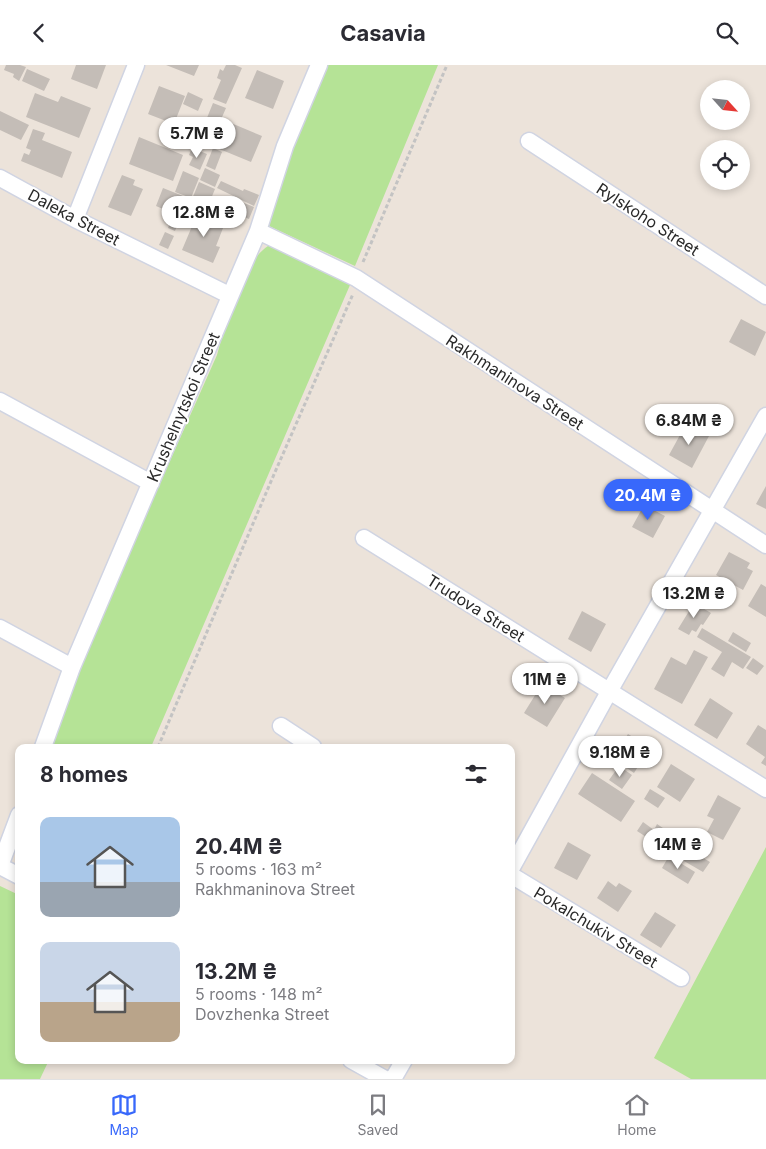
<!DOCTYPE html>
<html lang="en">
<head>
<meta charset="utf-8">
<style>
  :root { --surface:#fff; --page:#f7f7f7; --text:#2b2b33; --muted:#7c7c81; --line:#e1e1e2; --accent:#3868fb }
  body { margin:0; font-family:Inter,sans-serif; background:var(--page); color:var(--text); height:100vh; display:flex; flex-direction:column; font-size:19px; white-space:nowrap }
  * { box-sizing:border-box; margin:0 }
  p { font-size:16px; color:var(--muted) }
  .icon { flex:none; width:28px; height:28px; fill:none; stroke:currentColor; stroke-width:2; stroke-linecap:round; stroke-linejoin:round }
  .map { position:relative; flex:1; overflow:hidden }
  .panel { position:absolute; left:15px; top:679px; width:500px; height:320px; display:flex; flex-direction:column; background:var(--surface); border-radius:10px; box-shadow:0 2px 8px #0003 }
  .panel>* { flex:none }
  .needle { width:32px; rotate:117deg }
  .controls { position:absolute; left:700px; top:15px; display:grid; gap:10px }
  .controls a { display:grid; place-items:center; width:50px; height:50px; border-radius:50%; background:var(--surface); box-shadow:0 2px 8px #0003; font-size:25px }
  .price { position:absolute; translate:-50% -42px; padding:0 11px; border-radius:18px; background:#fff; color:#222; font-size:16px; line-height:32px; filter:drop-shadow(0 1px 2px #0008) }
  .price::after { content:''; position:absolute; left:50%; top:30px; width:15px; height:11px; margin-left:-8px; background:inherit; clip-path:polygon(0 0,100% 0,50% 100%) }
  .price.active { background:var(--accent); color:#fff }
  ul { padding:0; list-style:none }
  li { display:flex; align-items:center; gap:15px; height:125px; padding:0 25px }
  li span { display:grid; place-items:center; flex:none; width:140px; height:100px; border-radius:10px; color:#555 }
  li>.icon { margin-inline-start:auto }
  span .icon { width:60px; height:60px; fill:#fffc; stroke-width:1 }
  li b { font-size:21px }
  h2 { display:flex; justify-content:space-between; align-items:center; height:60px; padding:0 25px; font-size:21px }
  header { display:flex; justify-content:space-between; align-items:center; height:65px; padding:0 25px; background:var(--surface); font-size:22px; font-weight:700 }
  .dock { display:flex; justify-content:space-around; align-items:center; height:70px; border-top:1px solid var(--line); background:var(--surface); font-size:14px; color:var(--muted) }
  .dock a { display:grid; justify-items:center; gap:2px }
  .dock .active { color:var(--accent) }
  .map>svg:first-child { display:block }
  .green { fill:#b5e396 }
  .building { fill:#c4bdb7 }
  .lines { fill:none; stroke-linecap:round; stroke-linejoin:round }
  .street-casing { stroke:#d0d4e2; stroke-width:19 }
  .path { stroke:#c3c3c3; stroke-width:3; stroke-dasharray:4 2.5; stroke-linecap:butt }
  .street { stroke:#fff; stroke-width:16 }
  .labels { text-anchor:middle; stroke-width:4; stroke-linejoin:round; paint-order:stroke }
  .street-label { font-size:16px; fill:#292929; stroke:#fff }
</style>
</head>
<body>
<header><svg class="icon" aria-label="back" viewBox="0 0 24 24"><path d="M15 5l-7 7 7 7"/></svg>Casavia<svg class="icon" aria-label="search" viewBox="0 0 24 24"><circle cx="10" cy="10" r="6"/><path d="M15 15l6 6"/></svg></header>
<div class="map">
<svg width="766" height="1014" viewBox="0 0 766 1014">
  <rect width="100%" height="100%" fill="#ece3da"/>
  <path class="green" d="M325 0H438L355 201 269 161C283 105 302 53 325 0Z
    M268 181C294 182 331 204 350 220L151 682H49L65 646 80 598 217 290C226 259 241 199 268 181Z
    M766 782V1014H691L654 993Z
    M0 821 19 830V995H49L40 1014H0Z"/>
  <path class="building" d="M6 0H20L26 2 19 16 13 12 14 9 4 5Z
    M76 0H106L97 24 71 14Z
    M166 0H199L194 11Z
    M226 0H235L242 3 226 39 213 34 221 15 217 13 220 4 223 6Z
    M27 4 50 14 44 26 22 16Z
    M257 5 284 16 273 44 245 33Z
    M159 21 185 31 174 59 148 49Z
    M188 27 203 34 198 46 183 39Z
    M35 28 58 37 61 31 91 43 79 73 26 52Z
    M213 38 226 43 210 80 198 75Z
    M0 46 29 60 21 75 0 65Z
    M231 58 262 71 251 97 217 83 224 65 227 67Z
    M183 61 198 67 192 81 176 74Z
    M33 64 45 68 42 75 72 87 62 113 21 96 24 88 29 90 31 85 26 83Z
    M139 72 183 90 173 116 129 99Z
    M192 83 207 89 200 105 189 100 193 92 189 90Z
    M213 83 222 87 215 105 206 101Z
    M205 103 220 110 215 122 200 115Z
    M183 106 199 113 191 133 175 127Z
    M122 110 135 115 133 120 143 124 131 151 108 142Z
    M221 116 243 126 244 124 259 130 254 141 217 123Z
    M199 117 215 124 206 146 190 139Z
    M163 123 188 133 182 146 172 142 170 147 156 141Z
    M239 136 254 142 249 154 234 148Z
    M175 145 182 147 175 166 168 163Z
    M198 147 225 158 216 181 220 182 213 198 182 185Z
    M165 167 174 171 168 184 159 180Z
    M741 254 766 267 755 291 729 277Z
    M686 359 709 371 692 403 669 390Z
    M766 421V444L756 439Z
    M644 440 665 451 653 473 632 462Z
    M729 487 750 498 747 503 753 506 743 525 716 510Z
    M761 519 766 522V552L748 541Z
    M694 538 711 548 703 560 701 559 696 567 692 565 689 570 678 564Z
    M582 546 606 559 591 587 568 574Z
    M702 563 751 592 743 604 732 597 724 612 711 604 722 587 697 572Z
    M733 567 751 578 746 587 728 576Z
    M694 585 708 592 682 639 654 624 671 592 686 600Z
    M753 593 764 601 757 610 746 603Z
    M542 619 565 633 547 662 524 648Z
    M710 633 733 648 717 674 694 660Z
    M758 660 766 665V701L761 698 765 692 746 679Z
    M628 669 650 683 634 708 612 693Z
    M671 699 695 714 680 737 657 722Z
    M619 701 632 710 622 724 609 715Z
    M592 708 635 736 621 757 578 729Z
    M650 724 665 733 658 743 644 734Z
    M718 730 741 743 723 775 707 767 714 754 707 751Z
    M643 757 654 765 657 759 672 769 663 783 637 766Z
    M568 777 591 790 577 815 554 803Z
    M690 785 710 797 703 807 684 796Z
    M669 791 695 807 688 819 662 803Z
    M608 816 616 822 619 818 632 826 618 847 597 833Z
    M655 847 676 860 661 883 640 870Z"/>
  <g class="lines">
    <g class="street-casing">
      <path id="street" d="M529 76 766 231
        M0 113 75 154 229 230
        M75 154 136 0
        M258 166 356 213 766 480
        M0 336 151 418
        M364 473 766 724
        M0 563 72 602
        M281 661 313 682
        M43 682 72 602 258 166 285 81 319 0
        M0 801 19 750
        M0 801 19 811
        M511 804 610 625 766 351
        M511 810 681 913
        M351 995 385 1014
        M393 1014 404 995"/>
    </g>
    <path class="path" d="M363 197 447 0
      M158 682 272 414 353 229"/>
    <use href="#street" class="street"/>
  </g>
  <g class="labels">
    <g class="street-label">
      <text transform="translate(74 152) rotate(28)" y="6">Daleka Street</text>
      <text transform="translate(648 154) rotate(33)" y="6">Rylskoho Street</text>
      <text transform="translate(515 317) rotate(33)" y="6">Rakhmaninova Street</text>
      <text transform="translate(183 342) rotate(-67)" y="6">Krushelnytskoi Street</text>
      <text transform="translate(476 543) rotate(32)" y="6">Trudova Street</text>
      <text transform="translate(596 862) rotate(31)" y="6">Pokalchukiv Street</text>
    </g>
  </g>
</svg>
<div class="controls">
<a><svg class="needle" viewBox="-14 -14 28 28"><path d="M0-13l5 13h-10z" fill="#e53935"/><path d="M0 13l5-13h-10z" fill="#7c7c81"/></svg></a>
<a><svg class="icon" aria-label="locate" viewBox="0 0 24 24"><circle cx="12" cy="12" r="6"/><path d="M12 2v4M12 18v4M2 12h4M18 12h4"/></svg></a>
</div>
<b class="price" style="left:197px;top:94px">5.7M ₴</b>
<b class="price" style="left:204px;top:173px">12.8M ₴</b>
<b class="price" style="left:689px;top:381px">6.84M ₴</b>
<b class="price active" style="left:648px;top:456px">20.4M ₴</b>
<b class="price" style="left:694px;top:554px">13.2M ₴</b>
<b class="price" style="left:545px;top:640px">11M ₴</b>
<b class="price" style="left:620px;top:713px">9.18M ₴</b>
<b class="price" style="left:678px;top:805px">14M ₴</b>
<section class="panel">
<h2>8 homes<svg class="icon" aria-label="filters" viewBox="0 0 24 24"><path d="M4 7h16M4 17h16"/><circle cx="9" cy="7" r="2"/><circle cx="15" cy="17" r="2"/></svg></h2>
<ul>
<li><span style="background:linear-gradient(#a9c7e8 65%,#9aa5b1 0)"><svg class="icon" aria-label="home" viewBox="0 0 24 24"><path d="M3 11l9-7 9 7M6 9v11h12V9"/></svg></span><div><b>20.4M ₴</b><p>5 rooms · 163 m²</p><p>Rakhmaninova Street</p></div></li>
<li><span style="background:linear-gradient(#c9d6e8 60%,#b9a48a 0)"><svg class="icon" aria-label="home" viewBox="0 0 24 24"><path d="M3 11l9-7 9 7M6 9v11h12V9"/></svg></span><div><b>13.2M ₴</b><p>5 rooms · 148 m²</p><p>Dovzhenka Street</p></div></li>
</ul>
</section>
</div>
<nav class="dock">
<a class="active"><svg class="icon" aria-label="map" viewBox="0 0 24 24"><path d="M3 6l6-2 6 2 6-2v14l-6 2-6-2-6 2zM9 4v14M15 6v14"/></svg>Map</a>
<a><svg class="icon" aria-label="saved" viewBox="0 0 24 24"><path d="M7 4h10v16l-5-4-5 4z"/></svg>Saved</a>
<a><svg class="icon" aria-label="home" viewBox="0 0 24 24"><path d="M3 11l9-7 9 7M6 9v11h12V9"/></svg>Home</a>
</nav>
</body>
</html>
